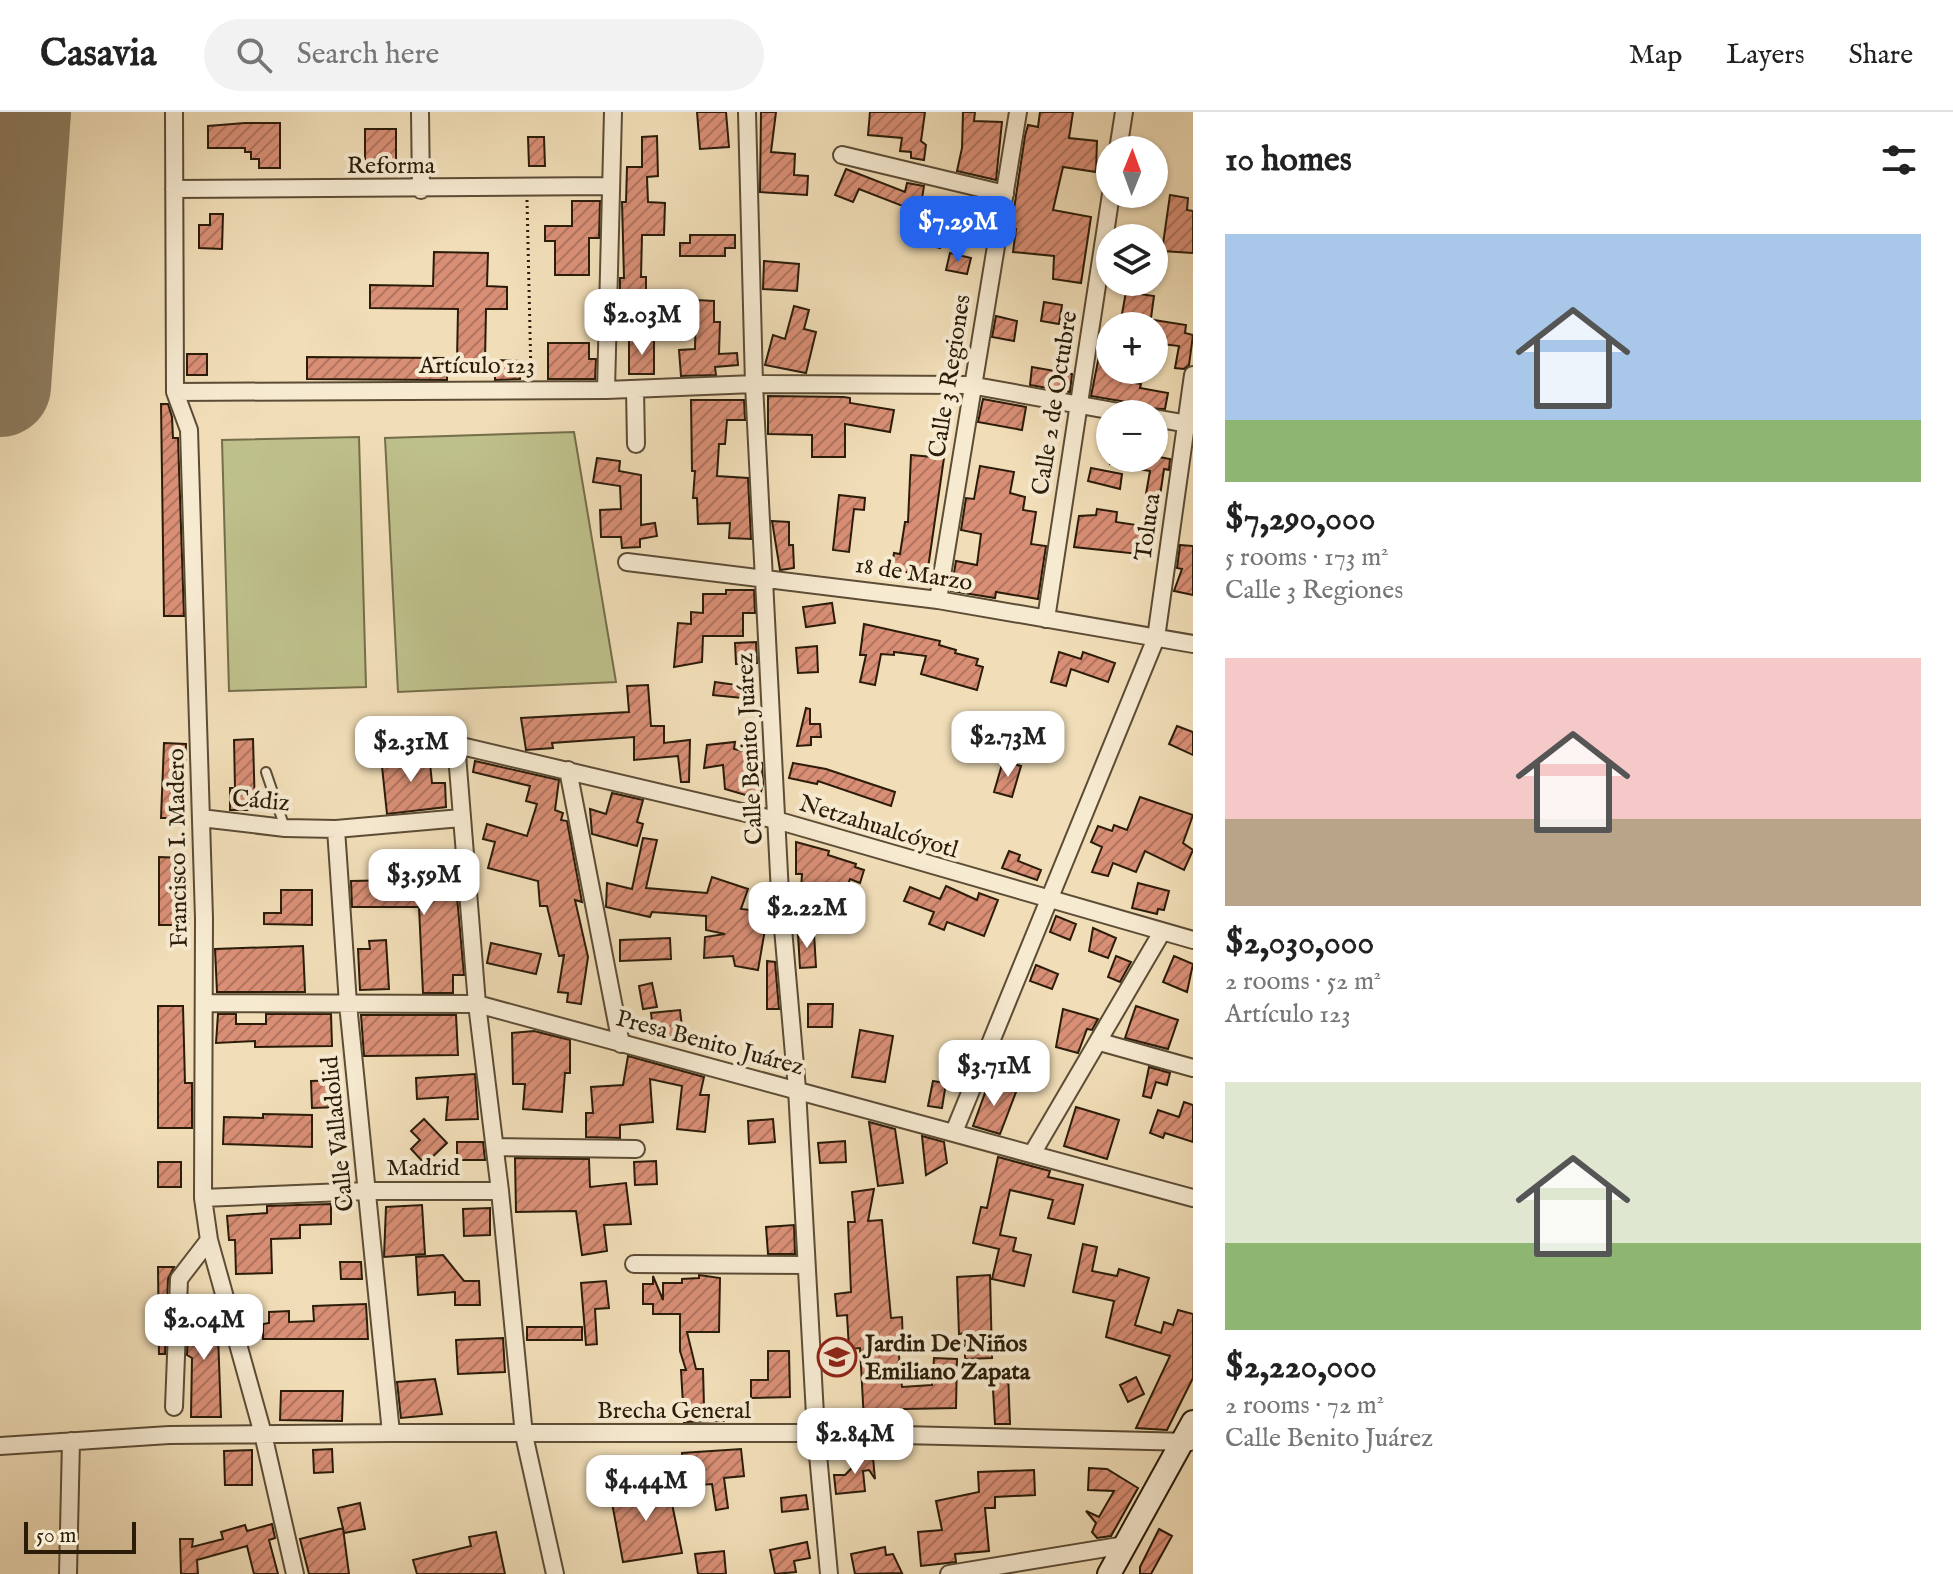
<!DOCTYPE html>
<html lang="en">
<head>
<meta charset="utf-8">
<style>
  :root { --surface:#fff; --page:#f2f2f2; --text:#222; --muted:#767676; --line:#e0e0e0; --accent:#2563eb }
  body { margin:0; font-family:"IM FELL English",serif; background:var(--page); color:var(--text); height:100vh; display:flex; flex-direction:column; font-size:30px; white-space:nowrap }
  * { box-sizing:border-box; margin:0 }
  p { font-size:26px; color:var(--muted) }
  .icon { flex:none; width:44px; height:44px; fill:none; stroke:currentColor; stroke-width:2; stroke-linecap:round; stroke-linejoin:round }
  .map { position:relative; flex:1; overflow:hidden }
  .details { display:flex; flex-direction:column; background:var(--surface); width:760px }
  .details>* { flex:none }
  .needle { width:52px; rotate:1deg }
  .controls { position:absolute; left:1096px; top:24px; display:grid; gap:16px }
  .controls a { display:grid; place-items:center; width:72px; height:72px; border-radius:50%; background:var(--surface); box-shadow:0 2px 6px #0004; font-size:40px }
  .scale { position:absolute; left:24px; bottom:20px; width:112px; box-sizing:border-box; padding-left:8px; border:4px solid #2a1c09; border-top:0; font-size:22px; line-height:28px; white-space:nowrap; color:#2a1c09; -webkit-text-stroke:6px #f6ead1; paint-order:stroke }
  .price { position:absolute; translate:-50% -68px; padding:0 18px; border-radius:16px; background:#fff; color:#222; font-size:26px; line-height:52px; filter:drop-shadow(0 2px 4px #0008) }
  .price::after { content:''; position:absolute; left:50%; top:48px; width:24px; height:18px; margin-left:-12px; background:inherit; clip-path:polygon(0 0,100% 0,50% 100%) }
  .price.active { background:var(--accent); color:#fff }
  ul { padding:0; list-style:none }
  li { display:grid; align-content:center; gap:16px; height:424px; padding:0 32px }
  li span { display:grid; place-items:center; height:248px; border-radius:0px; color:#555 }
  li>.icon { margin-inline-start:auto }
  span .icon { width:144px; height:144px; fill:#fffc; stroke-width:1 }
  li b { font-size:34px }
  h2 { display:flex; justify-content:space-between; align-items:center; height:96px; padding:0 32px; font-size:34px }
  header { display:flex; align-items:center; gap:48px; box-sizing:border-box; height:112px; padding:0 40px; background:var(--surface); border-bottom:2px solid var(--line) }
  header strong { font-size:38px }
  nav { display:flex; gap:44px; margin-inline-start:auto; font-size:28px }
  .search { width:560px; height:72px; background:var(--page); display:flex; align-items:center; gap:20px; box-sizing:border-box; padding:0 28px; border-radius:44px; color:var(--muted); font-size:30px }
  main { display:flex; flex:1; min-height:0 }
  .map>svg:first-child { display:block }
  .pitch { fill:#bec08b; stroke:#746e4a; stroke-width:2 }
  .lines { fill:none; stroke-linecap:round; stroke-linejoin:round }
  .runway { stroke:#8e7d60; stroke-width:102 }
  .building { fill:url(#building-hatch); stroke:#2a1c09; stroke-width:2 }
  .service-casing { stroke:#5c4c35; stroke-width:12 }
  .minor-casing { stroke:#5c4c35; stroke-width:20 }
  .secondary-casing { stroke:#2a1c09; stroke-width:26 }
  .path { stroke:#2a1c09; stroke-width:3; stroke-dasharray:2 4; stroke-linecap:butt }
  .service { stroke:#f6ead1; stroke-width:8 }
  .minor { stroke:#f6ead1; stroke-width:16 }
  .secondary { stroke:#f6ead1; stroke-width:22 }
  .labels { text-anchor:middle; stroke-width:8; stroke-linejoin:round; paint-order:stroke }
  .street-label { font-size:24px; fill:#2a1c09; stroke:#f6ead1 }
  .poi-label { font-size:24px; font-weight:bold; fill:#2a1c09; stroke:#f6ead1; text-anchor:start }
</style>
</head>
<body>
<header>
<strong>Casavia</strong>
<div class="search"><svg class="icon" aria-label="search" viewBox="0 0 24 24"><circle cx="10" cy="10" r="6"/><path d="M15 15l6 6"/></svg>Search here</div>
<nav><a>Map</a><a>Layers</a><a>Share</a></nav>
</header>
<main>
<div class="map">
<svg width="1193" height="1462" viewBox="0 0 1193 1462">
  <defs>
    <pattern id="building-hatch" width="6" height="6" patternUnits="userSpaceOnUse" patternTransform="scale(2)"><rect width="6" height="6" fill="#d98f76"/><path d="M-1 1l2-2M0 6l6-6M5 7l2-2" fill="none" stroke="#b0745f"/></pattern>
  </defs>
  <rect width="100%" height="100%" fill="#f1deb8"/>
  <filter id="stains"><feTurbulence type="fractalNoise" baseFrequency=".0025" numOctaves="4"/><feColorMatrix values="0 0 0 0 .2 0 0 0 0 .09 0 0 0 0 .02 0 0 0 .5 -.17"/></filter>
  <radialGradient id="worn" r=".72"><stop offset=".6" stop-color="#630" stop-opacity="0"/><stop offset="1" stop-color="#630" stop-opacity=".3"/></radialGradient>
  <path class="pitch" d="M574 320 616 570 398 580 385 326Z
    M359 325 366 575 229 579 222 328Z"/>
  <g class="lines">
    <path class="runway" d="M0 274 20 0"/>
  </g>
  <path class="building" d="M697 0H726L729 35 700 37Z
    M761 0H776L771 40 795 42 794 63 808 64 807 83 760 80Z
    M870 0H925L921 29 926 33 924 48 911 46V40L900 39 902 26 868 23Z
    M963 0H975L974 9 1002 10 996 68 957 59 962 36Z
    M1040 0H1073L1069 26 1097 29 1096 60 1063 55 1053 98 1091 105 1081 171 1053 167 1054 144 1013 140 1016 117H1011L1025 24 1028 13 1038 15Z
    M245 11H280V56H259V47H251V40H245V36H208V14Z
    M365 17H396V53H365Z
    M657 24 658 64 647 65 648 90 665 91 664 123H642L641 165H646V182L620 183V166H624L622 90H626L627 55H642V25Z
    M528 25H544L545 54H529Z
    M846 57 905 80 907 71 924 74 919 105 901 101 903 94 859 77 853 90 835 83Z
    M1170 83 1188 86 1187 98 1193 99V141L1162 139Z
    M572 89H600L599 126H589V163H555V129H545V114H572Z
    M210 102H223L222 137 199 136V113H210Z
    M926 106 946 110 940 136 921 131Z
    M690 123H735V136H725V144H680V131H690Z
    M434 140 488 141 487 174 507 175V197H486L485 249H457L458 197 370 196V173L433 174Z
    M950 141 971 146 967 162 946 158Z
    M764 149 799 152 797 179 763 177Z
    M1126 180 1154 184 1151 206 1122 202Z
    M696 188 714 189V210H720L719 242 737 241 738 253 715 255 716 263 681 264 679 238 695 237Z
    M1044 190 1062 193 1059 212 1041 209Z
    M794 194 809 198 804 217 816 220 806 261 765 253 773 223 785 227Z
    M996 204 1017 209 1014 229 992 225Z
    M1154 208 1186 213 1185 221 1193 223 1189 253 1184 257 1175 256 1179 234 1154 231Z
    M1104 219 1110 220V258H1124L1122 269 1141 272 1140 276 1168 281 1165 297 1139 296 1132 291 1091 284Z
    M629 228H654V262H629Z
    M548 231H589V247H596L595 267H548Z
    M187 242H207V263H187Z
    M307 245 447 246V268L307 267Z
    M495 248 520 249V267L495 268Z
    M1032 255 1072 262 1070 280 1030 273Z
    M768 284 844 285 850 286V291L894 298 890 320 845 312V345H812V323L768 322Z
    M983 287 1026 295 1022 318 978 310Z
    M691 288H744L745 308H727L725 332H719L717 364 748 366 751 427 729 426 730 411 698 412 697 386H693L695 359H692Z
    M161 292H168L172 305 173 326H178L184 504H164Z
    M911 343 944 346 927 463 891 458 894 441 900 442 905 410H908Z
    M1154 344 1170 347 1169 358 1164 357 1160 384 1146 382 1150 359 1110 352 1111 346Z
    M597 346 620 349 619 359 641 363V413L655 411 657 424 640 427V435L622 436 621 425H601L600 398 621 397 620 374 593 370Z
    M980 354 1014 360 1010 381 1025 385 1023 398 1036 400 1031 432 1046 434 1038 487 996 480 995 486 951 479 956 449 977 453 981 422 961 418 966 386 974 387Z
    M1091 356 1122 362 1120 377 1088 369Z
    M839 383 865 386 864 398 854 397 849 440 833 438Z
    M1097 397 1117 400 1116 410 1143 414 1139 442 1074 435 1079 404 1096 403Z
    M772 409 789 410V433H793L794 456 780 458Z
    M1180 433 1193 434V483L1174 479 1182 457 1177 456Z
    M726 478H754L755 501H743V524H703L702 550 674 555 678 511 691 512V500L703 501V482H726Z
    M832 491 835 511 806 515 803 495Z
    M864 512 940 529 939 533 956 538 955 541 978 547 976 553 983 555 977 578 921 562 926 544 894 540V543L881 542 875 573 860 570 866 543H860Z
    M756 530 757 551 736 552 735 531Z
    M817 534 818 560 798 561 796 536Z
    M1059 540 1081 547 1083 540 1115 551 1108 570 1071 557 1066 574 1051 570Z
    M715 570 744 574 742 586 713 583Z
    M648 573 651 614H664V631L690 628 689 670H681L678 644 634 648V625L552 631 553 636 526 638 521 606 629 600 627 574Z
    M806 596 810 597V612H820L821 625H811V633L797 634Z
    M1177 614 1193 620V643L1169 632Z
    M253 627 255 698H230V676H235L234 628Z
    M735 630 734 637 747 640 745 645 762 651 763 672 759 687 725 677 723 653 704 656 707 633Z
    M164 631 186 632 183 706H161Z
    M429 641 432 671H445L446 695 387 702 381 645Z
    M475 649 559 668 555 698 563 701 561 708 567 709 582 790 575 788 588 845 581 892 567 890 568 881 558 880 564 843 559 844 547 794H540L538 769 488 756 495 730 483 727 487 712 527 724 537 692 526 689 530 674 473 660Z
    M1003 649 1021 654 1012 685 994 680Z
    M793 651 826 657 895 680 891 694 818 669 817 672 789 666Z
    M612 681 643 688 637 710 643 712 637 734 592 722 590 697 606 702Z
    M1140 685 1193 703 1183 731 1193 738 1184 758 1145 739 1136 760 1113 751 1108 764 1092 760 1102 735 1091 730 1098 714 1112 719 1114 713 1127 718Z
    M643 726 657 728 646 776 707 781 712 765 748 777 741 797 768 800 758 858 735 854 733 844 704 846 705 825 725 822 706 818V804L652 800 650 805 606 795 607 771 632 777Z
    M796 730 829 739 828 743 856 752 855 755 864 758 860 771 850 767 846 778 825 771 823 793 800 791 802 762H796Z
    M1009 739 1020 743 1018 749 1041 758 1037 768 1002 756Z
    M159 745 185 746 184 793H189V813H159Z
    M454 751 464 863H453V881H423L419 795H352L351 769 401 768 400 755Z
    M1138 771 1169 779 1164 798 1158 797 1157 802 1132 796Z
    M946 774 977 788 979 781 998 788 984 824 947 810 944 818 929 812 934 800 904 789 910 775 940 787Z
    M281 778H312V813L264 812V801H281Z
    M1056 804 1076 812 1070 828 1050 820Z
    M1093 816 1116 826 1108 846 1089 839Z
    M814 821 816 855 800 856 798 822Z
    M670 826 671 847 620 849V828Z
    M386 828 389 877 360 878 358 837H370L369 829Z
    M491 831 541 842 536 862 487 851Z
    M303 834 305 880H217L215 837Z
    M1116 844 1131 850 1120 870 1108 865Z
    M1174 844 1193 852 1187 880 1163 870Z
    M767 849 775 850 779 897H767Z
    M1036 853 1058 862 1052 877 1030 869Z
    M652 871 657 895 643 897 639 874Z
    M808 892H833L832 915H808Z
    M158 894H183L185 971H192V1016H158Z
    M1136 894 1178 908 1168 937 1125 926Z
    M1063 897 1098 907 1092 918 1087 917 1078 941 1056 935Z
    M680 898 683 923 654 926 651 901Z
    M218 902H236V912H266V902H331L332 934 255 935V929L216 931Z
    M361 903H456L458 943 364 944Z
    M860 918 893 924 885 970 852 965Z
    M534 919 570 928V961H565L562 1000 523 997 525 972H513L512 921Z
    M628 944 704 965 700 983H709L705 1020 677 1017 682 974 650 967 653 1010 620 1013V1026L586 1025V1001H593L591 975 623 973Z
    M1149 955 1170 961 1167 973 1156 970 1151 986 1143 984Z
    M475 962 478 1007 446 1008 448 985 417 987 416 966Z
    M339 968 340 995 312 996 311 969Z
    M933 969 946 971 942 996 928 994Z
    M989 970 1016 980 1000 1022 973 1014Z
    M1184 990 1193 993V1030L1165 1021 1163 1026 1150 1021 1158 998 1179 1005Z
    M1076 995 1119 1008 1107 1047 1064 1034Z
    M263 1002 312 1003V1035L223 1032 224 1005 263 1006Z
    M424 1007 447 1031 425 1052 411 1037 420 1028 411 1019Z
    M773 1007 775 1030 749 1032 748 1009Z
    M869 1010 895 1017 903 1071 878 1074Z
    M922 1024 944 1030 947 1051 926 1063Z
    M845 1029 846 1050 820 1051 818 1031Z
    M457 1030H483L485 1048H457Z
    M998 1045 1050 1059 1048 1065 1083 1073 1074 1112 1048 1106 1053 1088 1010 1078 1000 1123 1016 1126 1013 1139 1031 1143 1024 1174 992 1167 999 1137 973 1131 981 1095 987 1096Z
    M515 1046 589 1047 590 1075 626 1071 631 1112 604 1113 607 1139 582 1143 576 1099 516 1100Z
    M656 1049 657 1072 635 1073 634 1050Z
    M158 1050H181V1075H158Z
    M874 1077 868 1109 882 1108 891 1206 902 1205 903 1233 898 1234 902 1275 932 1273 934 1246 957 1247 956 1296 904 1297V1306L864 1309 860 1236 849 1237 847 1203 837 1204 835 1182 851 1180 848 1110H855L852 1080Z
    M331 1092V1112L300 1113V1126L271 1127 272 1161 236 1162 235 1128H229L227 1104 267 1101V1094Z
    M422 1093 425 1142 384 1145 386 1095Z
    M490 1096V1123L464 1124 463 1097Z
    M794 1113 795 1142H768L766 1115Z
    M1083 1132 1097 1135 1092 1159 1117 1164 1119 1157 1149 1166 1135 1213 1161 1221 1164 1210 1173 1213 1178 1198 1193 1202V1266L1167 1318 1136 1316 1170 1244 1106 1225 1114 1189 1073 1180Z
    M443 1143 464 1169H479L480 1193H455V1180L418 1183 416 1145Z
    M340 1150H361L362 1167H341Z
    M158 1155H174L168 1167 165 1242H159Z
    M699 1163 720 1166 719 1220H687L696 1257H703L704 1294H724V1309L684 1310 681 1258H686L680 1239V1202H653V1192H643V1172H653V1164L663 1188V1171H682V1167L699 1166Z
    M990 1163 992 1246 965 1247V1221L959 1222 957 1165Z
    M606 1169 609 1196 595 1197 597 1232 586 1233 581 1171Z
    M366 1192 368 1227H263V1212L269 1211V1200L289 1199V1210L314 1209 313 1194Z
    M189 1196H217L221 1305H191L192 1246 187 1243Z
    M527 1215H582V1228H527Z
    M503 1226 505 1260 458 1262 456 1228Z
    M768 1239H789L790 1285 751 1286V1268H768Z
    M992 1260H1008L1010 1312H995Z
    M1136 1265 1144 1282 1128 1290 1120 1273Z
    M435 1267 442 1302 401 1306 397 1270Z
    M281 1279H343L342 1309 280 1308Z
    M872 1335 875 1367 869 1358 863 1359 865 1379 836 1382 834 1363H845Z
    M332 1337 333 1360 314 1361 313 1338Z
    M741 1337 744 1364 724 1366 728 1396 716 1398 712 1372 686 1374 682 1341Z
    M252 1338V1373H225L224 1339Z
    M1089 1356 1107 1357 1138 1376 1111 1424 1097 1426 1092 1420 1096 1411 1086 1399 1099 1405 1114 1379 1088 1378Z
    M1034 1358 1035 1383 995 1385V1396H985L989 1439 955 1442 956 1450 921 1454 918 1420 942 1418 936 1389 979 1380 978 1360Z
    M668 1372 682 1441 623 1450 610 1380Z
    M806 1383 808 1397 782 1400 781 1386Z
    M360 1391 365 1417 344 1421 338 1396Z
    M272 1412 275 1426 269 1428 278 1462H254L247 1434 197 1448 198 1462H181L180 1427H193L192 1435 223 1427 221 1420 245 1413 247 1419Z
    M343 1416 349 1462H309L300 1427Z
    M1159 1417 1172 1424 1151 1462H1140V1455Z
    M496 1420 505 1462H417L413 1448 471 1434 469 1425Z
    M807 1430 810 1446 794 1449 796 1460 775 1462 770 1438Z
    M885 1435 886 1443 893 1442 902 1461 855 1462 851 1442Z
    M724 1439 726 1462H698L695 1442Z"/>
  <g class="lines">
    <g class="service-casing">
      <path id="service" d="M266 660 285 716"/>
    </g>
    <g class="minor-casing">
      <path id="minor" d="M174 0 175 280 189 318 204 806 203 1086 209 1128 263 1322 295 1462
        M420 0 421 78
        M747 0 754 272 780 782 797 977 816 1321 829 1462
        M1118 38 1124 0
        M842 43 1005 82
        M174 77 609 74
        M635 277 636 332
        M606 278 613 0
        M175 280 606 278 754 272 970 273 1130 302
        M1154 306 1193 313
        M627 450 938 488 1193 532
        M938 488 1018 0
        M1046 507 1111 82
        M455 618 477 892 500 1079 524 1323 555 1462
        M457 633 776 708 1193 828
        M568 658 621 932
        M201 706 285 716 336 717 461 706
        M336 717 348 892 391 1321
        M204 891 477 892 1193 1086
        M1100 930 1193 956
        M954 1020 1156 526 1193 263
        M496 1035 636 1037
        M1032 1042 1162 820
        M203 1086 368 1079H500
        M634 1152 806 1153
        M174 1295 179 1167 209 1128
        M0 1334 169 1323 391 1321H816L1190 1330
        M68 1462 71 1329
        M949 1462 1125 1433"/>
    </g>
    <g class="secondary-casing">
      <path id="secondary" d="M1109 1462 1193 1310"/>
    </g>
    <path class="path" d="M527 88 531 264"/>
    <use href="#service" class="service"/>
    <use href="#minor" class="minor"/>
    <use href="#secondary" class="secondary"/>
  </g>
  <defs>
    <g id="school-ring" transform="scale(2)"><circle r="9.5" fill="#f6ead1" stroke="#8f2418" stroke-width="1.5"/><path d="M0-5L7-2L0 1L-7-2ZM-4 1L0 2.5L4 1V4Q0 6-4 4Z" fill="#8f2418"/></g>
  </defs>
  <g fill-rule="evenodd">
    <use href="#school-ring" x="837" y="1245"/>
  </g>
  <g class="labels">
    <g class="street-label">
      <text x="391" y="61">Reforma</text>
      <text x="477" y="261">Artículo 123</text>
      <text transform="translate(949 264) rotate(-81)" y="8">Calle 3 Regiones</text>
      <text transform="translate(1054 291) rotate(-81)" y="8">Calle 2 de Octubre</text>
      <text transform="translate(1147 415) rotate(-82)" y="8">Toluca</text>
      <text transform="translate(914 461) rotate(9)" y="8">18 de Marzo</text>
      <text transform="translate(749 637) rotate(-93)" y="8">Calle Benito Juárez</text>
      <text transform="translate(261 688) rotate(5)" y="8">Cádiz</text>
      <text transform="translate(879 714) rotate(17)" y="8">Netzahualcóyotl</text>
      <text transform="translate(177 736) rotate(-91)" y="8">Francisco I. Madero</text>
      <text transform="translate(710 930) rotate(15)" y="8">Presa Benito Juárez</text>
      <text transform="translate(337 1022) rotate(-96)" y="8">Calle Valladolid</text>
      <text x="423" y="1063">Madrid</text>
      <text x="674" y="1306">Brecha General</text>
    </g>
    <g class="poi-label">
      <text x="865" y="1239">Jardin De Niños<tspan x="865" dy="28">Emiliano Zapata</tspan></text>
    </g>
  </g>
  <rect width="100%" height="100%" filter="url(#stains)"/>
  <rect width="100%" height="100%" fill="url(#worn)"/>
</svg>
<div class="controls">
<a><svg class="needle" viewBox="-14 -14 28 28"><path d="M0-13l5 13h-10z" fill="#e53935"/><path d="M0 13l5-13h-10z" fill="#767676"/></svg></a>
<a><svg class="icon" aria-label="layers" viewBox="0 0 24 24"><path d="M12 4l9 5-9 5-9-5zM3 14l9 5 9-5"/></svg></a>
<a>+</a>
<a>−</a>
</div>
<div class="scale">50 m</div>
<b class="price active" style="left:958px;top:152px">$7.29M</b>
<b class="price" style="left:642px;top:245px">$2.03M</b>
<b class="price" style="left:1008px;top:667px">$2.73M</b>
<b class="price" style="left:411px;top:672px">$2.31M</b>
<b class="price" style="left:424px;top:805px">$3.59M</b>
<b class="price" style="left:807px;top:838px">$2.22M</b>
<b class="price" style="left:994px;top:996px">$3.71M</b>
<b class="price" style="left:204px;top:1250px">$2.04M</b>
<b class="price" style="left:855px;top:1364px">$2.84M</b>
<b class="price" style="left:646px;top:1411px">$4.44M</b>
</div>
<section class="details">
<h2>10 homes<svg class="icon" aria-label="filters" viewBox="0 0 24 24"><path d="M4 7h16M4 17h16"/><circle cx="9" cy="7" r="2"/><circle cx="15" cy="17" r="2"/></svg></h2>
<ul>
<li><span style="background:linear-gradient(#a9c7e8 75%,#8fb573 0)"><svg class="icon" aria-label="home" viewBox="0 0 24 24"><path d="M3 11l9-7 9 7M6 9v11h12V9"/></svg></span><div><b>$7,290,000</b><p>5 rooms · 173 m²</p><p>Calle 3 Regiones</p></div></li>
<li><span style="background:linear-gradient(#f6c9c9 65%,#b9a48a 0)"><svg class="icon" aria-label="home" viewBox="0 0 24 24"><path d="M3 11l9-7 9 7M6 9v11h12V9"/></svg></span><div><b>$2,030,000</b><p>2 rooms · 52 m²</p><p>Artículo 123</p></div></li>
<li><span style="background:linear-gradient(#dfe7d0 65%,#8fb573 0)"><svg class="icon" aria-label="home" viewBox="0 0 24 24"><path d="M3 11l9-7 9 7M6 9v11h12V9"/></svg></span><div><b>$2,220,000</b><p>2 rooms · 72 m²</p><p>Calle Benito Juárez</p></div></li>
</ul>
</section>
</main>
</body>
</html>
